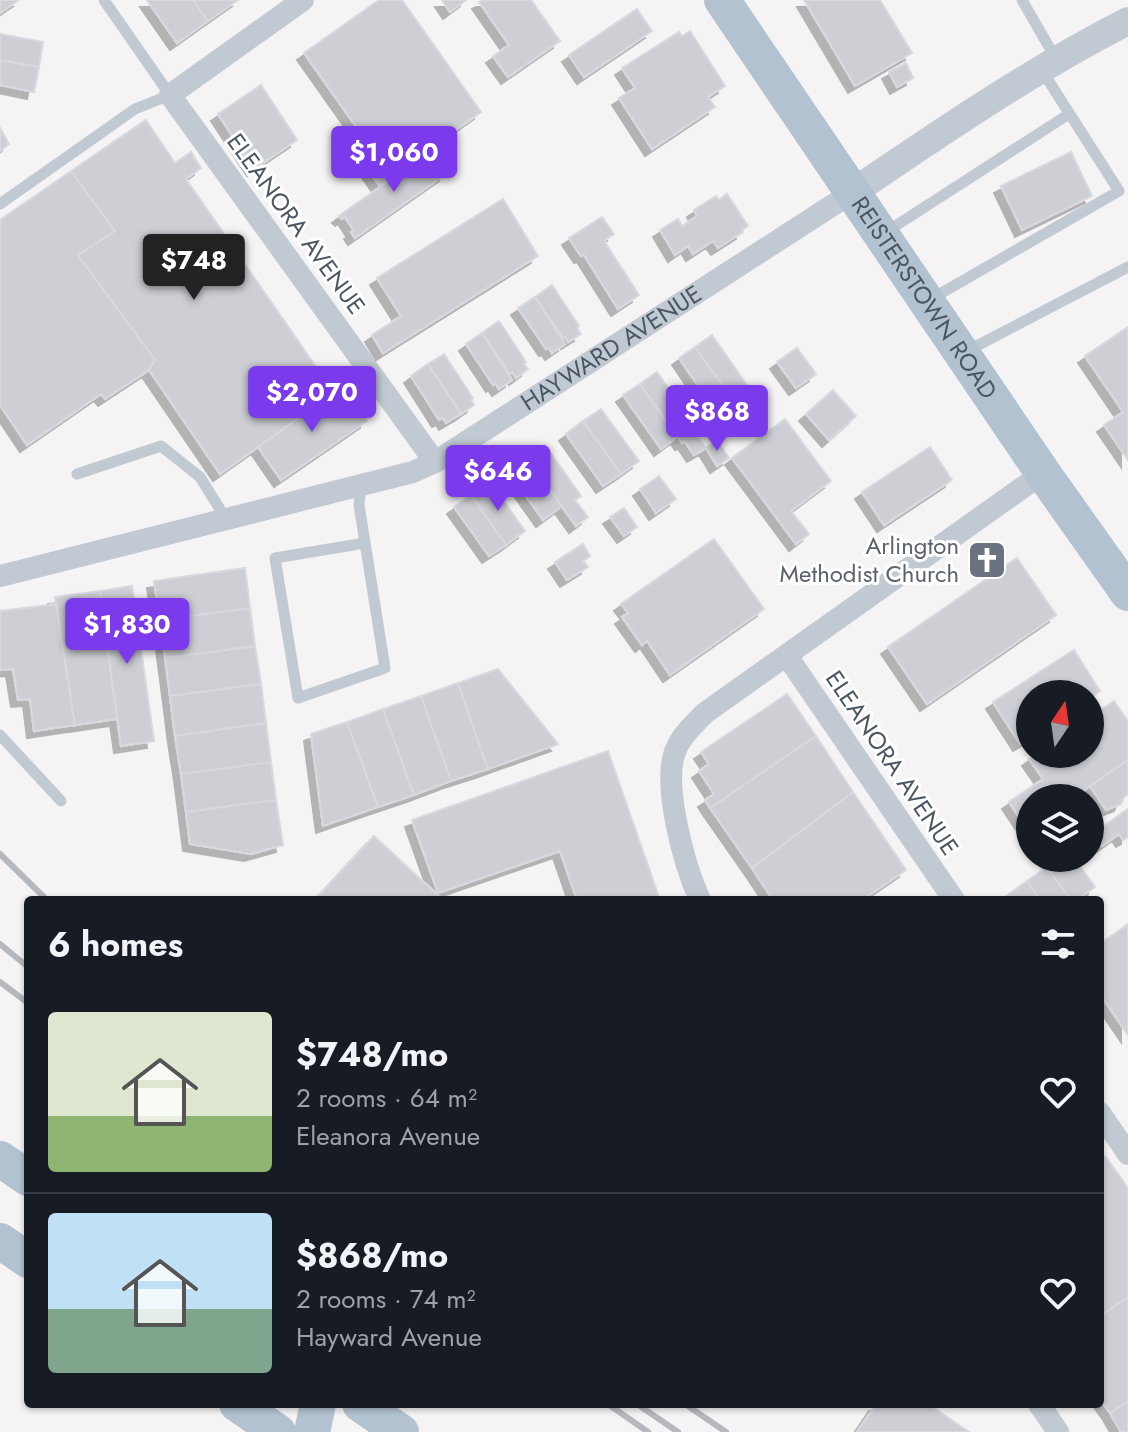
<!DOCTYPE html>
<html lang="en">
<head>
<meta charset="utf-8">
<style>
  :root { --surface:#171b24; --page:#242831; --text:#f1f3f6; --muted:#9ea1a6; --line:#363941; --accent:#7c3aed }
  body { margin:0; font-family:Jost,sans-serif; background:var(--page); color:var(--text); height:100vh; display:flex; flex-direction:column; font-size:30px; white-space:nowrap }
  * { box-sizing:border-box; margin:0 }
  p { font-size:26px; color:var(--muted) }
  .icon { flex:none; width:44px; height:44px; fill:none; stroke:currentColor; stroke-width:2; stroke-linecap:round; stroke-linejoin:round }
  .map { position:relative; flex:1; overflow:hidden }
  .panel { position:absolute; left:24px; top:896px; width:1080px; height:512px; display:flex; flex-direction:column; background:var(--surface); border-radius:8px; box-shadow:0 2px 6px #0004 }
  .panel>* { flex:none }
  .needle { width:52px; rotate:13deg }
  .controls { position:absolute; left:1016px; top:680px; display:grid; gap:16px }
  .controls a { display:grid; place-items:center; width:88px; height:88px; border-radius:50%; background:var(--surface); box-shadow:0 2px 6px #0004; font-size:40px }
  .price { position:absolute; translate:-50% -68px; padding:0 18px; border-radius:8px; background:var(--accent); color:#fff; font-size:26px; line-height:52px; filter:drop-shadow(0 2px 4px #0008) }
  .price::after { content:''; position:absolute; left:50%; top:48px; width:24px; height:18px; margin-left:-12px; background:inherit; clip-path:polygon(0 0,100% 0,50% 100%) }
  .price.on { background:#222; color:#fff }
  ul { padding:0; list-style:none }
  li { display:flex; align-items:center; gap:24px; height:200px; padding:0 24px }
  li+li { border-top:2px solid var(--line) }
  li span { display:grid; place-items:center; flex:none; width:224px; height:160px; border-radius:8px; color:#555 }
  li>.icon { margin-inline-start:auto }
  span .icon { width:96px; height:96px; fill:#fffc; stroke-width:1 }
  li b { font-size:34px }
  h2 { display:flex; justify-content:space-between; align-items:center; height:96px; padding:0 24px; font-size:34px }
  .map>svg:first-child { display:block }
  .building { fill:#cdcfd5; stroke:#d7d9de; stroke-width:2; filter:url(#shadow) }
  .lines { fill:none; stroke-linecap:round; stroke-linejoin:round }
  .service { stroke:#c1cad2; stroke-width:11 }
  .minor { stroke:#c1cad2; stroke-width:22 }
  .tertiary { stroke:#c1cad2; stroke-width:28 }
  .primary { stroke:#b3c2d1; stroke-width:36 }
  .rail { stroke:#b5b8bd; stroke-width:6 }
  .labels { text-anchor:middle; stroke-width:6; stroke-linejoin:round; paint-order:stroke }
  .street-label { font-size:24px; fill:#4a5661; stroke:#fff }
  .worship-label { font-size:24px; fill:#5b616d; stroke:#fff; text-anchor:end }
</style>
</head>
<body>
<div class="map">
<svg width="1128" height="1432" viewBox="0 0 1128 1432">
  <defs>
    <filter id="shadow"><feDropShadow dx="-7" dy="7" stdDeviation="0" flood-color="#0004"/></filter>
  </defs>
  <rect width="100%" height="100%" fill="#f5f3f3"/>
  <path class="building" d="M0 0H19L0 13Z
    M147 0H193L208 21 177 43Z
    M193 0H238L208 21Z
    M379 0H402L481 112 379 185 357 154 369 145 304 53Z
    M442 0H466L450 12Z
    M483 0H531L560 41 508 77 493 56 509 45 479 2Z
    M804 0H880L912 53 855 86Z
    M637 9 652 31 584 77 569 55Z
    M690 31 725 86 708 97 715 107 652 149 619 98 635 88 622 68 679 32 682 36Z
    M0 34 43 42 39 67 0 60Z
    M0 60 39 67 34 92 0 85Z
    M906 63 913 78 897 87 889 72Z
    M261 85 297 140 254 169 218 114Z
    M146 120 175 163 191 152 201 168 186 179 334 393 220 474 149 370 155 360 78 255 115 231 71 171Z
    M0 128 9 144 0 151Z
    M437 147 440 151 432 157 446 174 355 238 351 232 354 231 345 217 342 219 339 216Z
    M1071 152 1092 196 1022 230 1001 186Z
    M71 171 115 231 78 255 155 360 149 370 105 399 101 394 27 445 0 405V220Z
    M727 194 748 226 742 230 743 232 718 248 713 241 693 254 688 246 675 255 660 230 678 219 682 226 697 216 694 210 716 196 719 200Z
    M503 199 538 256 383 353 372 335 401 316 377 278Z
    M602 217 614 234 604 241 639 295 618 309 584 255 581 256 569 238Z
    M552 285 579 326 577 328 581 334 568 342 565 337 563 338 535 297Z
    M535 297 565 344 552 353 549 348 546 349 518 308Z
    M499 321 526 362 524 364 528 369 516 378 512 372 510 374 482 333Z
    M1128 327V460L1104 425 1123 412 1085 356Z
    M482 333 512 380 499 389 495 383 493 385 466 344Z
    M712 335 749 388 733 400 695 347Z
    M695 347 733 400 716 412 679 358Z
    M797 348 816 374 796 388 777 362Z
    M444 354 473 398 471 400 474 405 461 414 428 364Z
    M428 364 461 414 446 423 443 418 439 420 411 376Z
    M657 372 699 432 696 434 706 448 694 455 685 442 682 443 640 384Z
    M640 384 677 437 661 449 623 395Z
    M343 387 367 421 281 480 258 447Z
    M833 390 856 416 829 440 806 414Z
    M601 409 639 461 621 474 583 421Z
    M785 419 831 481 791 511 809 534 796 544 732 458Z
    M583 421 621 474 603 486 566 434Z
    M717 440 729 458 717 466 706 448Z
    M545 445 581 496 575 500 588 517 576 526 527 458Z
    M930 447 952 480 884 525 862 492Z
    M527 458 562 506 543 520 508 471Z
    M659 476 676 499 656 513 640 489Z
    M490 482 525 531 506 545 471 495Z
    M471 495 506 545 489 556 454 507Z
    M624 508 637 527 624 536 610 517Z
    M714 539 764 609 670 675 647 641 642 645 622 617 628 613 621 604Z
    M583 544 590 556 583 561 588 567 567 580 555 562Z
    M1017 558 1056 615 927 704 888 647Z
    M245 568 250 608 160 620 154 581Z
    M132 586 154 741 121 746 100 591Z
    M100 591 117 719 75 725 55 597Z
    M56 604 75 725 34 731 30 699 18 700 13 669 0 670V611Z
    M250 608 255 646 165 658 160 620Z
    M255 646 261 684 170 696 165 658Z
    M1074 650 1100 691 1090 698V694H1030V738L1020 744 993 702Z
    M498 669 558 744 488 769 458 683Z
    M458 683 488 769 451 781 421 696Z
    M261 684 266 723 175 736 170 696Z
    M787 694 816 736 710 808 705 800 714 794 699 771 709 764 701 752Z
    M421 696 451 781 414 795 383 709Z
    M1114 701 1128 721V760L1073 798H1030V827L1027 829 1009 802 1043 779 1029 759 1036 754H1090V717Z
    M383 709 414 795 378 807 347 722Z
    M347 722 378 807 323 826 311 734Z
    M266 723 271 762 181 774 175 736Z
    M816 736 853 792 752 868 710 808Z
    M608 751 660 900H577L560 851 438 893 412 820Z
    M1128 760V794L1124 797 1121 804 1106 810 1090 786Z
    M271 762 276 800 186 812 181 774Z
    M853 792 906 870 862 900H773L752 868Z
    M276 800 283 845 251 854 190 844 186 812Z
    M1128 809V837L1123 840 1119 834 1102 846 1094 833Z
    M374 836 443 900H315Z
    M1060 858H1074L1095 887 1076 900H1071L1047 867Z
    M1047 867 1060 885 1071 900H1040L1027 881Z
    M1027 881 1040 900H1007L1005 897Z
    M1128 924V1035L1100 994V944Z
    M1102 1155 1106 1157 1128 1188V1297L1100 1316V1157Z
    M1128 1297V1401L1110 1413 1100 1399V1316Z
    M1128 1401V1432H1121L1110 1413Z
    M876 1404H928L969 1432H857Z"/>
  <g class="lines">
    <path class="service" d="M1022 0 1056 59
      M0 204 135 109 170 95 104 0
      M886 232 1069 114
      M931 299 1119 191 1041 69
      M965 352 1128 267
      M77 474 161 446 200 477 226 519
      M361 485 359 505 385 668 298 698 275 558 365 543
      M0 735 61 801"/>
    <g class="minor">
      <path d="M303 0 170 95 435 462"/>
      <path id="s1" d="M0 576 413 472 435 462 853 192"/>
      <path d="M787 656 954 900"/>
      <path d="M700 900C685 867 660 781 677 747 683 734 695 723 705 713L1043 473"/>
      <path d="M1100 1113 1128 1154"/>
      <path d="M1039 1404 1058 1432"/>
    </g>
    <path class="tertiary" d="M853 192C943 131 1032 70 1128 21"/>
    <g class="primary">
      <path id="s2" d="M722 0 1043 473 1128 593"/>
      <path d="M0 1159 28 1178"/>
      <path d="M0 1241 28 1260"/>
      <path d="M237 1404 278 1432"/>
      <path d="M360 1404 401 1432"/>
      <path d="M312 1432 318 1404"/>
    </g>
    <path class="rail" d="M0 854 47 900
      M0 944 28 967
      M0 982 28 1003
      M608 1404 648 1432
      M637 1404 678 1432
      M685 1404 726 1432"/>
  </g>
  <defs>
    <g id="church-square" transform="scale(2)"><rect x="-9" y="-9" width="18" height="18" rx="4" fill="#6b7280" stroke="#fff"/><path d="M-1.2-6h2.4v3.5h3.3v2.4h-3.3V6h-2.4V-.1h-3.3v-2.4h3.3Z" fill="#fff"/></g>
  </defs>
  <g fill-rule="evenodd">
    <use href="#church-square" x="987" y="560"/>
  </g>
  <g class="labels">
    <g class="street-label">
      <text transform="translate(296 224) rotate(54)" y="8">ELEANORA AVENUE</text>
      <text dy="8" stroke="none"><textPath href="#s2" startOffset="360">REISTERSTOWN ROAD</textPath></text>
      <text dy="8" stroke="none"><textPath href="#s1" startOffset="660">HAYWARD AVENUE</textPath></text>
      <text transform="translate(892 763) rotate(56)" y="8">ELEANORA AVENUE</text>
    </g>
    <g class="worship-label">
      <text x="959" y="554">Arlington<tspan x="959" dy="28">Methodist Church</tspan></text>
    </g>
  </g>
</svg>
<div class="controls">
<a><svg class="needle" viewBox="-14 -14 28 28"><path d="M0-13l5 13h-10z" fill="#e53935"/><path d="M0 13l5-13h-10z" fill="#9ea1a6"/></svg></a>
<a><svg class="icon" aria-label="layers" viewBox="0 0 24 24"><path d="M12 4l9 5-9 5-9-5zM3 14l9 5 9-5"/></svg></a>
</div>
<b class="price" style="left:394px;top:194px">$1,060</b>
<b class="price on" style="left:194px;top:302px">$748</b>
<b class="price" style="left:312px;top:434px">$2,070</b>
<b class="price" style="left:717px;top:453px">$868</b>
<b class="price" style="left:498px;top:513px">$646</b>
<b class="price" style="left:127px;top:666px">$1,830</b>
<section class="panel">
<h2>6 homes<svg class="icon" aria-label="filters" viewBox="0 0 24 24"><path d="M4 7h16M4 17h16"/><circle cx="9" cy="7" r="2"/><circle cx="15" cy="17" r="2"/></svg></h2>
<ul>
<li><span style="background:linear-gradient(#dfe7d0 65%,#8fb573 0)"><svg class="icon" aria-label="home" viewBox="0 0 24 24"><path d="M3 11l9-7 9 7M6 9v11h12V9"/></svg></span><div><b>$748/mo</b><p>2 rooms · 64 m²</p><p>Eleanora Avenue</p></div><svg class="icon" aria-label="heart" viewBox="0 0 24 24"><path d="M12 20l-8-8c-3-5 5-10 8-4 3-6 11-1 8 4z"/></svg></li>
<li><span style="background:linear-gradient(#bfe0f5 60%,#7fa58c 0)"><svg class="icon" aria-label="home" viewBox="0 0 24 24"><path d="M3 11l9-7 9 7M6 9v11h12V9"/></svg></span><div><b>$868/mo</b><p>2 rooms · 74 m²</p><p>Hayward Avenue</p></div><svg class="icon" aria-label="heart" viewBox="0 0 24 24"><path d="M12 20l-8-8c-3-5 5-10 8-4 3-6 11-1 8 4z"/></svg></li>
</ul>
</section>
</div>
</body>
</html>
